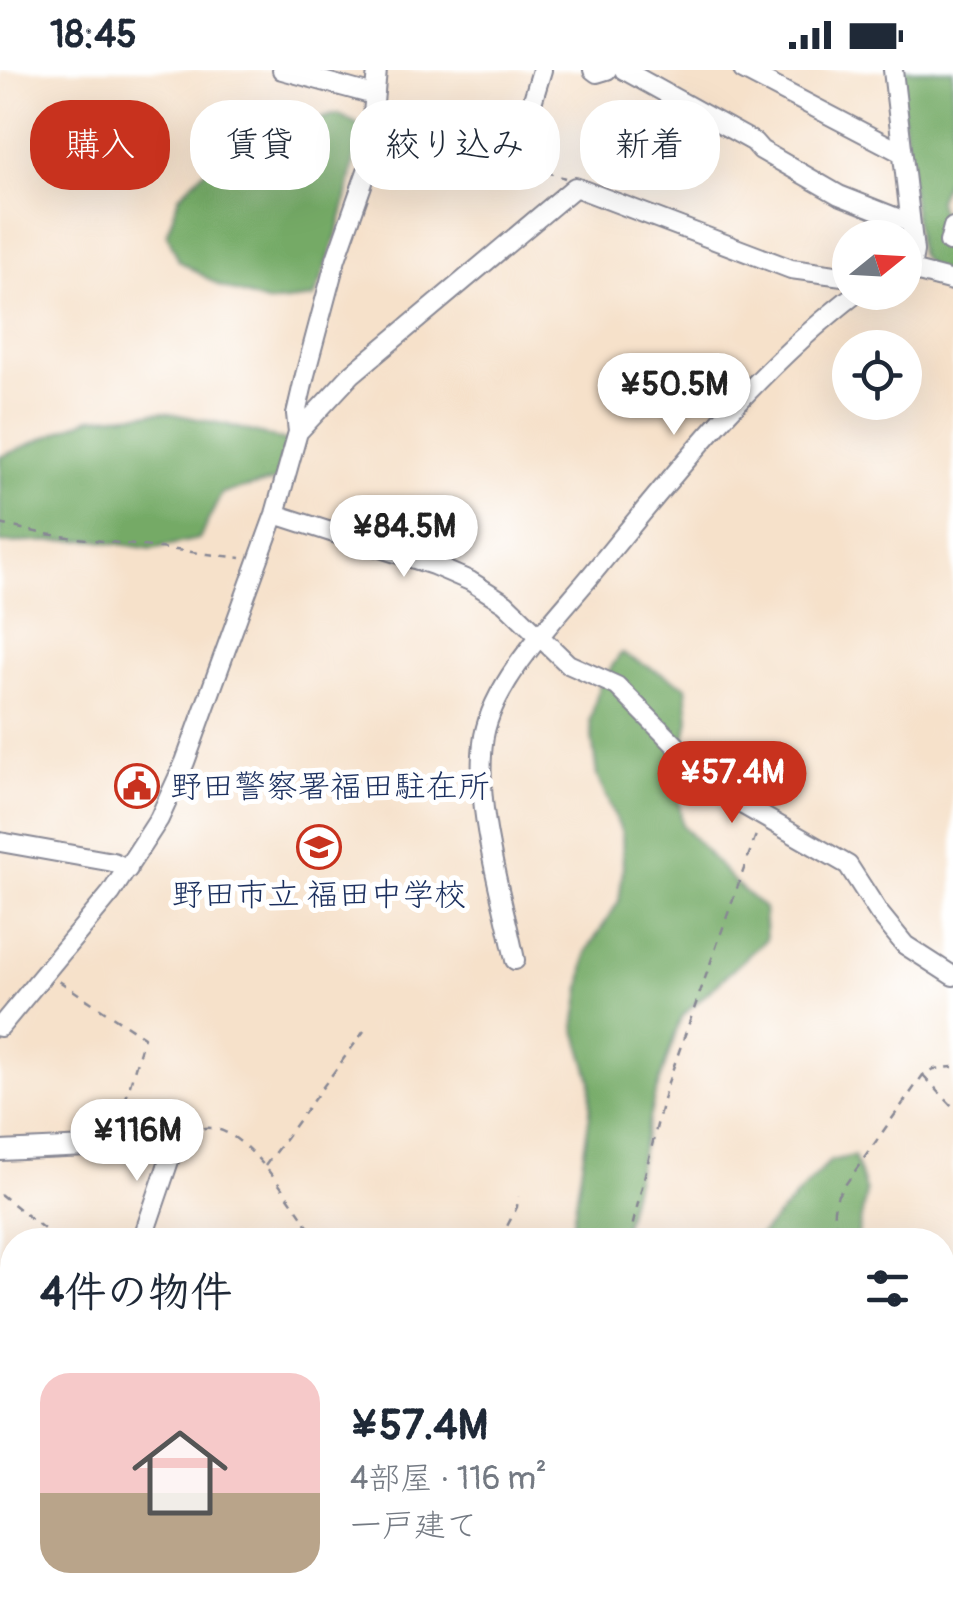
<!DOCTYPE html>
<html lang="ja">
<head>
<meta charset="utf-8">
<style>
  :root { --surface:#fff; --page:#f2f2f3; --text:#1f2937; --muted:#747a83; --line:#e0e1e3; --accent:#c8321e }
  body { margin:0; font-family:Pangolin,"Klee One",sans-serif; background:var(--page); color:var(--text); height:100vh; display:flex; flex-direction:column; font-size:38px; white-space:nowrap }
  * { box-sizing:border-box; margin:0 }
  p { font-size:32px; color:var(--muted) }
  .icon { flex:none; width:55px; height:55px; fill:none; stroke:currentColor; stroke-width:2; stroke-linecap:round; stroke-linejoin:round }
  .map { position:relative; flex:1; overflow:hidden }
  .drawer { position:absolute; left:0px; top:1158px; width:955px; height:392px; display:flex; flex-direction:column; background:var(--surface); border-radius:40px 40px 0 0; box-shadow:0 10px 40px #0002 }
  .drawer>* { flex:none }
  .hud { position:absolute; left:30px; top:30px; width:895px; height:90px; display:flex; gap:20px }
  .needle { width:65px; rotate:72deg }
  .fabs { position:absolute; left:832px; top:150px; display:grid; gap:20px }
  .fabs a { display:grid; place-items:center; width:90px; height:90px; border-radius:50%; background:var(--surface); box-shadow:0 10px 40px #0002; font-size:50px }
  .price { position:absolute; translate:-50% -85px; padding:0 22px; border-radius:35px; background:#fff; color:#222; font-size:32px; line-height:65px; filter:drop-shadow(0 2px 5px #0008) }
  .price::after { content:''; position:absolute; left:50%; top:60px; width:30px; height:22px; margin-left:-15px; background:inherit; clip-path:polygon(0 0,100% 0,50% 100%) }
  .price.on { background:var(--accent); color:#fff }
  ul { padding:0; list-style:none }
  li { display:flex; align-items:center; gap:30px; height:250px; padding:0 40px }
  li+li { border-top:2px solid var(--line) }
  li span { display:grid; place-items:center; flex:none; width:280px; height:200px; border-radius:30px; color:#555 }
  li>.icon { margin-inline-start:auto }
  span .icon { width:120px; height:120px; fill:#fffc; stroke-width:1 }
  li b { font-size:42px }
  h2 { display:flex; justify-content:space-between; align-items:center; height:120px; padding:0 40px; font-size:42px }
  .tag { padding:0 35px; border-radius:40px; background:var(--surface); box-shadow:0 10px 40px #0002; font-size:35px; line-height:90px }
  .tag.on { background:var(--accent); color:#fff }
  .status { display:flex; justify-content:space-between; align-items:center; height:70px; padding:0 50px; background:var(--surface); direction:ltr }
  .status svg { height:28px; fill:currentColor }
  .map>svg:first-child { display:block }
  .forest { fill:#75aa66; stroke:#486c62; stroke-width:2.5 }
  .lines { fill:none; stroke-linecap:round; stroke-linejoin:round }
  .stream { stroke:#80baf1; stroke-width:4 }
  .minor-casing { stroke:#888894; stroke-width:22 }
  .major-casing { stroke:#888894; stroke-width:28 }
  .path { stroke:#888894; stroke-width:2.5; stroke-dasharray:8 8; stroke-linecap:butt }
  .minor { stroke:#fff; stroke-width:18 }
  .major { stroke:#ffbb71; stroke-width:22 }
  .labels { text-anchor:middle; stroke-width:10; stroke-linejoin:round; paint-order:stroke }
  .poi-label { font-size:32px; fill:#1b2f5e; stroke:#fff; text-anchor:start }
</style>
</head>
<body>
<div class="status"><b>18:45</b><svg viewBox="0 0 49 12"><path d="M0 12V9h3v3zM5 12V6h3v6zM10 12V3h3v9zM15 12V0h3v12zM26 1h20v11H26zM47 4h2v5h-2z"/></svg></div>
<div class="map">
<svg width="953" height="1549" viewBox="0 0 953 1549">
  <rect width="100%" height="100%" fill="#fff"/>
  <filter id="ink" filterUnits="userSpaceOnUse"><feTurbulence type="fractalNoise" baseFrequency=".01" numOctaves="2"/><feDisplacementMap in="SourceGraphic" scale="20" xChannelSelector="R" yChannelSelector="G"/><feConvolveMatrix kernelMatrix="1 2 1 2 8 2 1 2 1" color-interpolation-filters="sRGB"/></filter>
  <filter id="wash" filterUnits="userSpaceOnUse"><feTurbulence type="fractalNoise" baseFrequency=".0048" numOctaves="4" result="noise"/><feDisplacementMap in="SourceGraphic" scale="40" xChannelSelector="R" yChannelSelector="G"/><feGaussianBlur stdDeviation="2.25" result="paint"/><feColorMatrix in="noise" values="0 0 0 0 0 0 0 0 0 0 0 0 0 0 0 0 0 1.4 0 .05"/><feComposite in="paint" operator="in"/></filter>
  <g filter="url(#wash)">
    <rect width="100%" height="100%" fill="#f6e1ca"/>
    <path class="forest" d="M897 0H953V96L938 130 948 176 953 177V203L931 199 919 184Z
      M338 44 359 55C352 115 338 172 314 228L268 233 220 216 179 191 167 164 179 126 217 88 263 63Z
      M164 342 228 355 290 372 276 411 222 423 199 469 152 479 93 470 0 473V387L91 348Z
      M621 583 686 616 689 649 677 713 682 755 736 814 764 838 766 869 681 947 654 1028 621 1170H570L590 1043 591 1011 575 957 587 881 619 831 623 800 622 763 597 706 590 651 600 614Z
      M854 1086 866 1122 857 1170H755L830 1091Z
      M953 1317V1405L943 1406V1329Z
      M256 1538H401L392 1549H255Z
      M573 1538H638L654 1549H535Z"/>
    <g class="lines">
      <path class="stream" d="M722 1549 726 1538"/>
    </g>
  </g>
  <g filter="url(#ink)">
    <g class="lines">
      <g class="minor-casing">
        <path id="minor" d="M282 0 374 25
          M593 0 597 3 607 0
          M624 0 754 72 761 80 839 125 910 153
          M743 0 902 83
          M893 0 914 181 911 200
          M515 89 542 0
          M953 157 949 172H953
          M905 203 911 200 953 211
          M298 362 296 344 305 305 336 189 368 98 377 0
          M275 444 433 495 470 511 505 533 568 594 617 616 724 724 848 795 879 843 905 875 953 906
          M0 772 113 792 128 799
          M515 890C501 821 473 735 484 666 494 611 553 551 588 509 671 408 753 302 858 222
          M0 957 111 823 159 749 185 692 275 444 298 362 352 304 575 117 791 199 850 207
          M0 1081 175 1073 142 1170
          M0 1417 12 1396
          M0 1501 12 1496
          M133 1538 150 1549"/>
      </g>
      <g class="major-casing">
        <path id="major" d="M0 1548V1549"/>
      </g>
      <path class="path" d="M389 32 500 82
        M530 96 565 108
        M0 454 45 464 241 488
        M59 911 144 967 117 1059
        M924 1006 953 1037
        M189 1065C197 1061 202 1057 211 1058 250 1061 296 1140 318 1170
        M265 1096 364 961
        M0 1124 58 1170
        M500 1170 517 1137 518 1126
        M629 1170 666 1018 757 762
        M850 1170C833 1156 830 1145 838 1125L923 1005 934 999 953 997
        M404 1549 412 1538"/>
      <use href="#minor" class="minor"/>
      <use href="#major" class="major"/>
    </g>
  </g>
  <defs>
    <g id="civic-ring" transform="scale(2.25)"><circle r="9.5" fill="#fff" stroke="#c8321e" stroke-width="1.5"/><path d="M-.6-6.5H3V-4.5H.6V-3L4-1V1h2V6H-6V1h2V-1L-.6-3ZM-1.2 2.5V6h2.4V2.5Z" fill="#c8321e"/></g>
    <g id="school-ring" transform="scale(2.25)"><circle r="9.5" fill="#fff" stroke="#c8321e" stroke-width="1.5"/><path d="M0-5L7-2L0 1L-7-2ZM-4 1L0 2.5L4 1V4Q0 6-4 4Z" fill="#c8321e"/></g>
  </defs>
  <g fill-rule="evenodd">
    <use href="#civic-ring" x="137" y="716"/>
    <use href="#school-ring" x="319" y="777"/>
  </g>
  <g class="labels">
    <g class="poi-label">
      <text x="170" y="727">野田警察署福田駐在所</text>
      <text x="319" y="835" text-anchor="middle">野田市立 福田中学校</text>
    </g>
  </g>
</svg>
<div class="fabs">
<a><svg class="needle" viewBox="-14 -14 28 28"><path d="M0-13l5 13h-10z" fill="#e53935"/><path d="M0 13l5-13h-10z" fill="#747a83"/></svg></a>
<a><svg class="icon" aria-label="locate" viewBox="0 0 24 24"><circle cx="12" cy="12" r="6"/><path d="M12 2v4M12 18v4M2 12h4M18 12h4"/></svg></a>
</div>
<b class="price" style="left:674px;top:368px">¥50.5M</b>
<b class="price" style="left:404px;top:510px">¥84.5M</b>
<b class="price on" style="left:732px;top:756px">¥57.4M</b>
<b class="price" style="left:137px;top:1114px">¥116M</b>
<div class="hud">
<a class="tag on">購入</a>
<a class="tag">賃貸</a>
<a class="tag">絞り込み</a>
<a class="tag">新着</a>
</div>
<section class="drawer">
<h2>4件の物件<svg class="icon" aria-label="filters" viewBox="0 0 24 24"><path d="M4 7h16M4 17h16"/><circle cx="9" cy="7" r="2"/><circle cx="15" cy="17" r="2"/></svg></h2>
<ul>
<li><span style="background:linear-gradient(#f6c9c9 60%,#b9a48a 0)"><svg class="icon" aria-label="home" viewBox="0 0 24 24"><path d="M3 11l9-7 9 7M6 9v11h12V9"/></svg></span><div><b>¥57.4M</b><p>4部屋 · 116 m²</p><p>一戸建て</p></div></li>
</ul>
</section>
</div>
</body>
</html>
